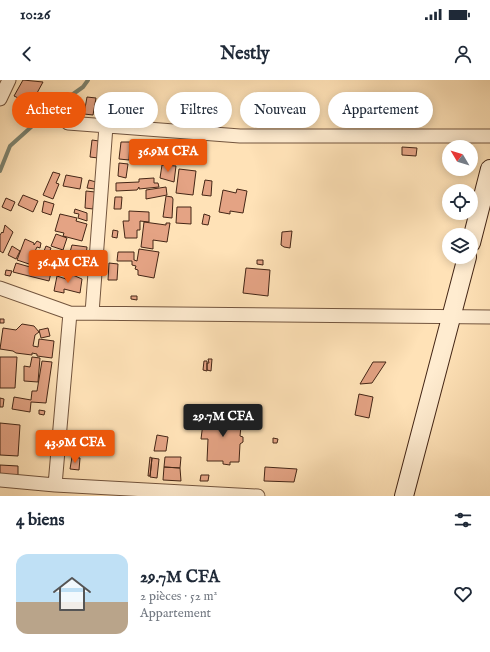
<!DOCTYPE html>
<html lang="fr">
<head>
<meta charset="utf-8">
<style>
  :root { --surface:#fff; --page:#f2f2f3; --text:#1f2937; --muted:#747a83; --line:#e0e1e3; --accent:#ea580c }
  body { margin:0; font-family:"IM FELL English",serif; background:var(--page); color:var(--text); height:100vh; display:flex; flex-direction:column; font-size:15px; white-space:nowrap }
  * { box-sizing:border-box; margin:0 }
  p { font-size:13px; color:var(--muted) }
  .icon { flex:none; width:22px; height:22px; fill:none; stroke:currentColor; stroke-width:2; stroke-linecap:round; stroke-linejoin:round }
  .map { position:relative; height:416px; overflow:hidden }
  .details { display:flex; flex-direction:column; background:var(--surface); flex:1 }
  .details>* { flex:none }
  .hud { position:absolute; left:12px; top:12px; width:466px; height:36px; display:flex; gap:8px }
  .needle { width:26px; rotate:308deg }
  .buttons { position:absolute; left:442px; top:60px; display:grid; gap:8px }
  .buttons a { display:grid; place-items:center; width:36px; height:36px; border-radius:50%; background:var(--surface); box-shadow:0 2px 10px #0003; font-size:20px }
  .price { position:absolute; translate:-50% -34px; padding:0 9px; border-radius:4px; background:var(--accent); color:#fff; font-size:13px; line-height:26px; filter:drop-shadow(0 1px 2px #0008) }
  .price::after { content:''; position:absolute; left:50%; top:24px; width:12px; height:9px; margin-left:-6px; background:inherit; clip-path:polygon(0 0,100% 0,50% 100%) }
  .price.current { background:#222; color:#fff }
  ul { padding:0; list-style:none }
  li { display:flex; align-items:center; gap:12px; height:100px; padding:0 16px }
  li+li { border-top:1px solid var(--line) }
  li span { display:grid; place-items:center; flex:none; width:112px; height:80px; border-radius:12px; color:#555 }
  li>.icon { margin-inline-start:auto }
  span .icon { width:48px; height:48px; fill:#fffc; stroke-width:1 }
  li b { font-size:17px }
  h2 { display:flex; justify-content:space-between; align-items:center; height:48px; padding:0 16px; font-size:17px }
  .pill { padding:0 14px; border-radius:18px; background:var(--surface); box-shadow:0 2px 10px #0003; font-size:14px; line-height:36px }
  .pill.current { background:var(--accent); color:#fff }
  .status { display:flex; justify-content:space-between; align-items:center; height:28px; padding:0 20px; background:var(--surface); direction:ltr }
  .status svg { height:11px; fill:currentColor }
  header { display:flex; justify-content:space-between; align-items:center; height:52px; padding:0 16px; background:var(--surface); font-size:18px; font-weight:800 }
  .map>svg:first-child { display:block }
  .lines { fill:none; stroke-linecap:round; stroke-linejoin:round }
  .stream { stroke:#7c826e; stroke-width:4 }
  .building { fill:#e4a384; stroke:#442616 }
  .street-casing { stroke:#73553e; stroke-width:15 }
  .secondary-casing { stroke:#442616; stroke-width:20 }
  .street { stroke:#ffecd0; stroke-width:13 }
  .secondary { stroke:#ffecd0; stroke-width:18 }
</style>
</head>
<body>
<div class="status"><b>10:26</b><svg viewBox="0 0 49 12"><path d="M0 12V9h3v3zM5 12V6h3v6zM10 12V3h3v9zM15 12V0h3v12zM26 1h20v11H26zM47 4h2v5h-2z"/></svg></div>
<header><svg class="icon" aria-label="back" viewBox="0 0 24 24"><path d="M15 5l-7 7 7 7"/></svg>Nestly<svg class="icon" aria-label="person" viewBox="0 0 24 24"><circle cx="12" cy="8" r="4"/><path d="M4 21q1-7 8-7t8 7"/></svg></header>
<div class="map">
<svg width="490" height="416" viewBox="0 0 490 416">
  <rect width="100%" height="100%" fill="#ffe2b7"/>
  <filter id="stains"><feTurbulence type="fractalNoise" baseFrequency=".005" numOctaves="4"/><feColorMatrix values="0 0 0 0 .2 0 0 0 0 .09 0 0 0 0 .02 0 0 0 .5 -.17"/></filter>
  <radialGradient id="worn" r=".72"><stop offset=".6" stop-color="#630" stop-opacity="0"/><stop offset="1" stop-color="#630" stop-opacity=".3"/></radialGradient>
  <g class="lines">
    <path class="stream" d="M0 91 10 66 49 31 83 7 88 0"/>
  </g>
  <path class="building" d="M23 0 43 2 31 24 14 16Z
    M87 17 96 18 93 35 84 34Z
    M92 60 99 61 98 78 90 77Z
    M121 62H130L129 80 119 79Z
    M160 64H167L166 69H160Z
    M169 67 178 68 177 84 167 83Z
    M402 67 417 68 416 76 402 75Z
    M119 83 128 84 126 98 118 96Z
    M162 85 176 86 174 102 160 98Z
    M179 89 196 91 193 115 176 113Z
    M53 92 60 94 56 103 59 104 53 119 43 115Z
    M66 95 82 98 80 109 63 106Z
    M154 98V103H158L159 107 139 109V107L137 110 116 111V103L139 102V99Z
    M89 100 96 102 95 109 87 108Z
    M205 100 212 101 211 116 202 115Z
    M166 107 167 115 146 119V110Z
    M237 109 247 111 243 133 230 131V134L219 132 223 110 236 113Z
    M86 111 95 112 93 129 85 128Z
    M23 115 38 121 33 132 18 125Z
    M166 116 172 117 173 119 172 138 163 137Z
    M115 117H122L121 129H114Z
    M6 118 15 122 11 131 2 127Z
    M44 121 54 124 51 135 42 132Z
    M177 127H191V144L176 143Z
    M75 129 87 133V141L78 138 79 134 74 133Z
    M129 131 149 132V142L140 141V150H137V158H125L123 141H129Z
    M60 134 77 138 76 141 87 144 82 161 63 156 64 153 55 151Z
    M204 134 210 136 208 145 202 144Z
    M144 142 166 145V143H170L167 162 153 160V169L141 167Z
    M5 145 13 152 3 173 0 171V155L2 152 3 153Z
    M113 150 118 151 117 158 112 157Z
    M292 151 290 168 284 167 281 165 282 152Z
    M56 154 67 158 63 170 51 166Z
    M25 159 34 163V165L37 161 41 163 40 168 37 167 29 184 17 180Z
    M72 165 87 167 86 176 70 172Z
    M12 166 20 171 16 179 8 175Z
    M46 166 51 168 49 173 44 171Z
    M139 169 159 172 154 198 138 195V190L135 189 136 186 132 185V181H117L118 172H134V180L137 181Z
    M47 175 56 178 54 185 58 186 56 194 41 189Z
    M78 177 86 179 84 185 77 183Z
    M257 180H263V185L257 184Z
    M16 183 51 193 49 201 13 192Z
    M109 183 118 184 117 200H108Z
    M246 188 270 190 268 216 243 213Z
    M6 190 12 191 10 196 5 195Z
    M68 193 82 199 80 213 64 209V213L54 211 57 196 66 199Z
    M131 216H137V220L131 219Z
    M0 239H4V243H0Z
    M22 244 34 246 39 252 35 255 33 266 38 267 39 259 54 261 52 278 37 276V274L32 273V275L16 273 13 271 0 269 3 248 16 250Z
    M48 248 50 256 41 258 39 250Z
    M0 277H17L15 308H0Z
    M32 277 40 278 38 302 24 301V286L30 287Z
    M208 279H212L211 291 207 290V283H209Z
    M42 281 52 282 46 323 31 322 30 332 12 329 14 317 31 320 32 311H37Z
    M204 281H207V291L203 290Z
    M373 282H386L372 303 360 304Z
    M359 314 373 317 369 338 355 335Z
    M0 318 4 319 3 327H0Z
    M39 330 45 331 44 335 39 334Z
    M204 335 242 336 240 356 243 357V362L240 364 239 382H230V385L223 384V381H207L208 359H201Z
    M0 343 20 345 18 376 0 375Z
    M157 355 168 357 166 371H154Z
    M273 358 278 359 277 363H273Z
    M72 377 80 378 79 390 70 389Z
    M150 377 152 378 150 396H148Z
    M165 377H181L180 388 164 387Z
    M152 378 159 379 157 398 150 397Z
    M0 385 18 386V395L0 394Z
    M164 387 180 388 181 401 163 400Z
    M265 387 297 389 294 402 264 401Z
    M201 395H209L208 401H200Z"/>
  <g class="lines">
    <g class="street-casing">
      <path id="street" d="M0 19 9 0
        M68 43 240 56H490
        M0 208 70 233 490 237
        M92 233 106 46
        M0 400 55 405 258 416
        M55 405 70 233"/>
    </g>
    <g class="secondary-casing">
      <path id="secondary" d="M471 163 490 89
        M404 416 467 177"/>
    </g>
    <use href="#street" class="street"/>
    <use href="#secondary" class="secondary"/>
  </g>
  <rect width="100%" height="100%" filter="url(#stains)"/>
  <rect width="100%" height="100%" fill="url(#worn)"/>
</svg>
<div class="buttons">
<a><svg class="needle" viewBox="-14 -14 28 28"><path d="M0-13l5 13h-10z" fill="#e53935"/><path d="M0 13l5-13h-10z" fill="#747a83"/></svg></a>
<a><svg class="icon" aria-label="locate" viewBox="0 0 24 24"><circle cx="12" cy="12" r="6"/><path d="M12 2v4M12 18v4M2 12h4M18 12h4"/></svg></a>
<a><svg class="icon" aria-label="layers" viewBox="0 0 24 24"><path d="M12 4l9 5-9 5-9-5zM3 14l9 5 9-5"/></svg></a>
</div>
<b class="price" style="left:168px;top:93px">36.9M CFA</b>
<b class="price" style="left:68px;top:204px">36.4M CFA</b>
<b class="price current" style="left:223px;top:358px">29.7M CFA</b>
<b class="price" style="left:75px;top:384px">43.9M CFA</b>
<div class="hud">
<a class="pill current">Acheter</a>
<a class="pill">Louer</a>
<a class="pill">Filtres</a>
<a class="pill">Nouveau</a>
<a class="pill">Appartement</a>
</div>
</div>
<section class="details">
<h2>4 biens<svg class="icon" aria-label="filters" viewBox="0 0 24 24"><path d="M4 7h16M4 17h16"/><circle cx="9" cy="7" r="2"/><circle cx="15" cy="17" r="2"/></svg></h2>
<ul>
<li><span style="background:linear-gradient(#bfe0f5 60%,#b9a48a 0)"><svg class="icon" aria-label="home" viewBox="0 0 24 24"><path d="M3 11l9-7 9 7M6 9v11h12V9"/></svg></span><div><b>29.7M CFA</b><p>2 pièces · 52 m²</p><p>Appartement</p></div><svg class="icon" aria-label="heart" viewBox="0 0 24 24"><path d="M12 20l-8-8c-3-5 5-10 8-4 3-6 11-1 8 4z"/></svg></li>
</ul>
</section>
</body>
</html>
